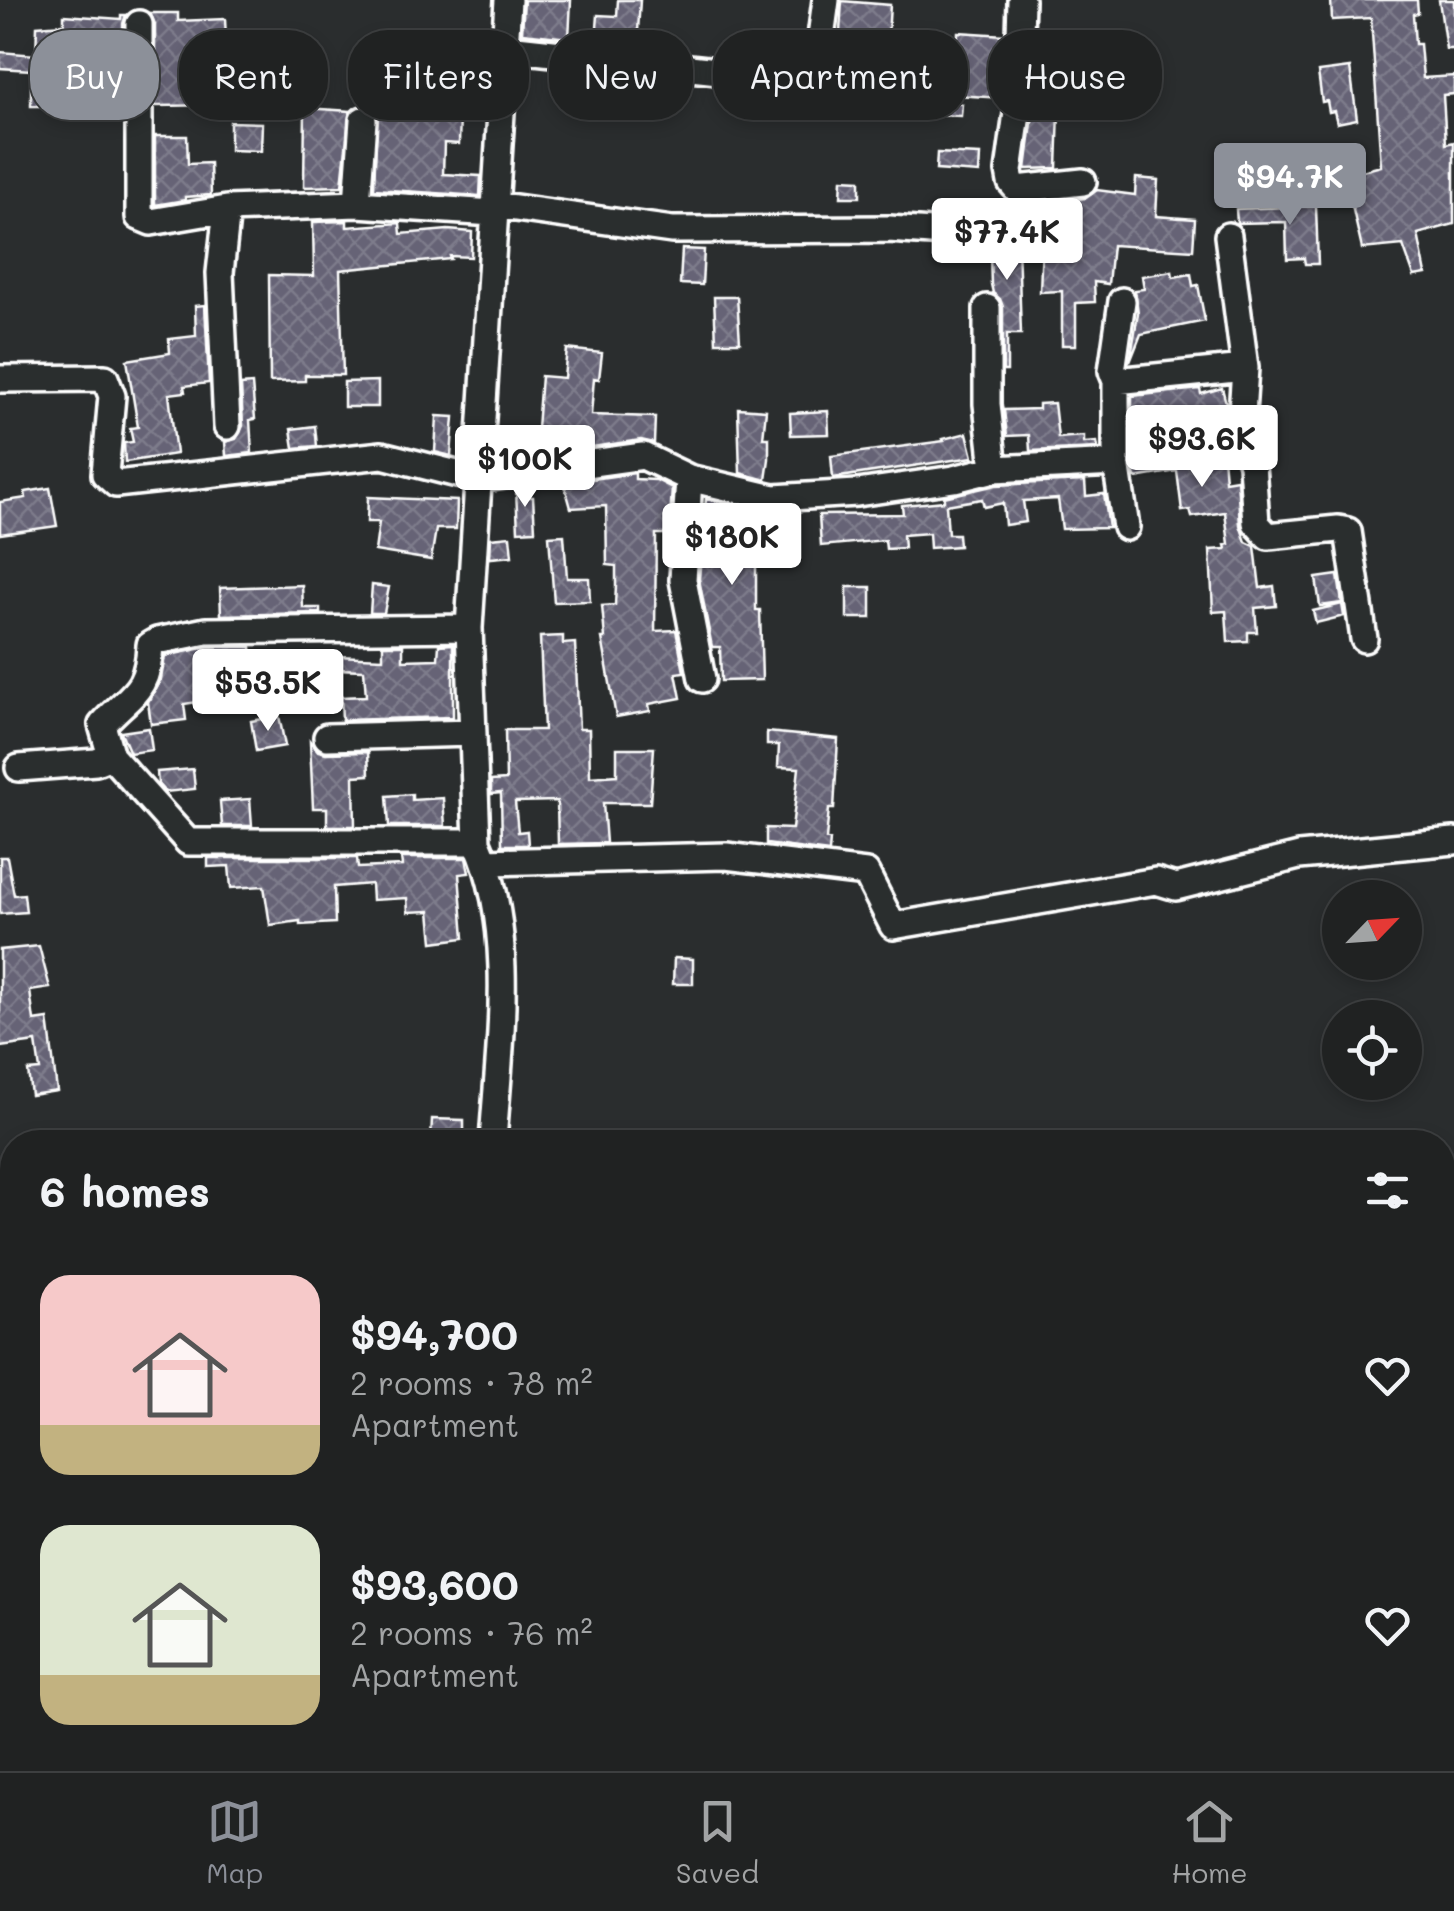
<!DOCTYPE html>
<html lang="en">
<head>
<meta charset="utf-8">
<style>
  :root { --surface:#202222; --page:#282a2a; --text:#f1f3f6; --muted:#a2a4a5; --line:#3d3f40; --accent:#8c9099 }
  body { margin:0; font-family:Mali,sans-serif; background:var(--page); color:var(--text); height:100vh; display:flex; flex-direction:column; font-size:38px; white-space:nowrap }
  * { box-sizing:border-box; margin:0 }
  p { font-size:32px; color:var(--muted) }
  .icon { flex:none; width:55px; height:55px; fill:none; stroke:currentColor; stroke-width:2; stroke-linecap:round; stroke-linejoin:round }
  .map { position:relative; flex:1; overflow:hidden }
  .sheet { position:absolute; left:0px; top:1130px; width:1455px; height:642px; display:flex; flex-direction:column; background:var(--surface); border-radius:40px 40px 0 0; box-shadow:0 5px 15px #0003,0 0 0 2px var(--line) }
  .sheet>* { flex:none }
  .guide { position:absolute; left:30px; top:30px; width:1395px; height:90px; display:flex; gap:20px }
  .needle { width:65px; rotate:65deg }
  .controls { position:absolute; left:1322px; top:880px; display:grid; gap:20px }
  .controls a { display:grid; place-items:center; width:100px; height:100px; border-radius:50%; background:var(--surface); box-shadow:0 5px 15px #0003,0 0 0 2px var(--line); font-size:50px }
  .price { position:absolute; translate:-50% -85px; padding:0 22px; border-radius:10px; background:#fff; color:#222; font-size:32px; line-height:65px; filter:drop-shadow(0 2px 5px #0008) }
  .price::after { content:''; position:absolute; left:50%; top:60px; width:30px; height:22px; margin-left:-15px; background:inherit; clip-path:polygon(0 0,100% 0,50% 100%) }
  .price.current { background:var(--accent); color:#fff }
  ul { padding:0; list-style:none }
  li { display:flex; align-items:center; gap:30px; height:250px; padding:0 40px }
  li span { display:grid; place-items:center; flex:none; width:280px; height:200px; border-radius:30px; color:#555 }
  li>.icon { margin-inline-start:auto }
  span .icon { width:120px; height:120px; fill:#fffc; stroke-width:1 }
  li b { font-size:42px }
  h2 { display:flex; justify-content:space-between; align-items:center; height:120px; padding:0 40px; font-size:42px }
  .tag { padding:0 35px; border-radius:40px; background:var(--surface); box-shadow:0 5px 15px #0003,0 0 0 2px var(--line); font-size:35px; line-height:90px }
  .tag.current { background:var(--accent); color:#fff }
  .dock { display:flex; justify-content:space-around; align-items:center; height:140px; border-top:2px solid var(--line); background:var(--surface); font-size:28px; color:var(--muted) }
  .dock a { display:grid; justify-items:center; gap:5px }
  .dock .current { color:var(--accent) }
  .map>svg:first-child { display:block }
  .building { fill:url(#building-cross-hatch); stroke:#fff; stroke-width:2.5 }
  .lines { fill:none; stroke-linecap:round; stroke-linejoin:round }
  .minor-casing { stroke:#fff; stroke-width:32 }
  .minor { stroke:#2a2d2e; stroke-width:25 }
</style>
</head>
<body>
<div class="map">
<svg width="1454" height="1771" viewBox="0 0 1454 1771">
  <defs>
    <pattern id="building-cross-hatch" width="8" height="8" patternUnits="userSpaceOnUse" patternTransform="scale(2.5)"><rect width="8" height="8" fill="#666476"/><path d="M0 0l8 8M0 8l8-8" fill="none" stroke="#7d7b8b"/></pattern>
  </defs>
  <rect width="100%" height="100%" fill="#2a2d2e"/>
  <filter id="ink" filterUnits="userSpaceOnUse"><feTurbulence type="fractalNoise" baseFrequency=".01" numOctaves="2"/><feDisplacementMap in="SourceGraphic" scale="20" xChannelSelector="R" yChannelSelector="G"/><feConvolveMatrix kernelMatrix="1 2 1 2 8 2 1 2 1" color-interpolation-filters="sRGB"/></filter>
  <g filter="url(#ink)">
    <path class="building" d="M524 0H571L569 38 522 33Z
      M618 0H640L637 46 596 41 598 15 617 16Z
      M1331 0H1417L1418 13 1413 14 1415 44H1420L1423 78 1454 76V94L1443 95 1446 144 1454 142V224L1418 234 1426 274 1414 276 1403 245 1362 249 1348 188 1343 189 1340 177 1381 166 1371 18 1332 20Z
      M1439 0H1454V49H1446Z
      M842 1 890 5 888 36 840 32Z
      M150 13H178V21L225 19 226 38H222V105L155 106V24Z
      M64 15 121 19V15H126L123 24V104L78 102 77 55 43 56 44 106H31V70L0 68V52L36 55 37 26 64 24Z
      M958 32 1004 35 1002 98 956 95Z
      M1036 38 1070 40 1067 111H1059L1057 168 1026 169 1034 108Z
      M1350 68 1357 119 1337 123 1334 111 1329 112 1327 101 1322 102 1318 72Z
      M819 102H862L861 116H819Z
      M937 102 962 104 961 116 936 115Z
      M305 108 350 111 342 186 304 187Z
      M377 112 460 116 459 144 444 143 443 174 481 176 480 196 374 189Z
      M230 122 262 123 261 151 230 150Z
      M155 136H187L188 164 210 163 211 195 185 197V200L155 205Z
      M937 153 980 155 979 173 936 170Z
      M1136 178 1158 180 1156 216 1195 219 1193 250 1112 245 1108 284 1094 282 1095 302 1076 303V345H1062V291L1040 292 1043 217 1062 218 1064 200 1086 198 1097 190 1135 195Z
      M842 179 860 180V197H841Z
      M1316 206 1318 264H1305L1304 258 1287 259 1286 222 1237 223 1236 209Z
      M1000 219 1014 220 1013 243H1018L1021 334H1007V371H1003V307L1000 299 993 293 991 284 990 255 998 254 1003 238Z
      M347 221V227L400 223 401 234 448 230 472 232 471 257 450 256 451 259 340 270 343 375H305V381L270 382 269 275 314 276 313 222Z
      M682 249 704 250 702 285 680 284Z
      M1172 271 1173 277 1191 274 1193 286 1198 285 1205 321 1141 334 1130 362 1138 313 1135 290 1144 289 1142 276Z
      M714 297H737L740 342H716Z
      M205 305 209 383 184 386 185 392 169 394 176 454 125 462 124 443 133 442 130 428 138 427 127 360 170 353 169 339 196 336 195 306Z
      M567 349 602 353 599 379 594 378 591 415 655 417 654 443 641 440 535 455 541 376 564 378Z
      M378 381V407H344V382Z
      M252 384 255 419 250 420 252 453 226 456 225 442 236 439 243 426 241 385Z
      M1222 388 1226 403 1225 433 1232 454 1223 456 1225 481 1237 479 1240 525 1246 542 1255 546 1260 588 1274 586 1276 606 1255 608 1257 632H1248V641L1228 642 1226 611 1213 612 1210 550 1226 549 1225 545 1229 544 1225 512 1192 517 1190 510 1182 511 1177 471 1135 478 1132 462V396L1200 389 1201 394Z
      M1054 403 1058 438 1084 436V443L1097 442 1098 448 1030 451 1029 435 1007 436 1004 410 1039 409V404Z
      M738 408 766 410 763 438H769V459L766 480 740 473Z
      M828 411 829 434 791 435 790 413Z
      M437 416 454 417 451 456 435 452Z
      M315 426 317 446 294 448 291 429Z
      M967 433 973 457 833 478 831 456 944 441 943 439Z
      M635 473V479L656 480 672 488 669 534H656L655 631 676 630 684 672 676 673 681 698 649 704 650 711 616 717 602 638H605L602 606 615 605 616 586V566L607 565 606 506 571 508 564 483Z
      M1085 481 1086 496 1104 494 1109 528 1062 529 1058 499 1023 501 1026 522 1005 525 1003 503 984 507 982 499 946 505 948 534H958L959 546 930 548 929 533 903 535 904 548 886 549 885 540 821 546 819 515 903 514 902 505 944 501V497L996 485Z
      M50 488 57 526 0 534V502L26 498 25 492Z
      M530 488V497H533L535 530 518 531 516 490Z
      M368 497 457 501 456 529H436L431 560 375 551 379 522H367Z
      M706 499 764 512V516H760L756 557V610H760L762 680 721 681 720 647H712L699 579Z
      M564 535 567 578H589L590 601 554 602 549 536Z
      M510 536 512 556 490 558 491 538Z
      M1338 575 1342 603 1320 606 1316 578Z
      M302 585 303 608H320V613L221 615 220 588Z
      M372 585 389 587 384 613H370Z
      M847 587H871V618H847Z
      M1342 604 1344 616 1316 623 1313 611Z
      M563 636V644L575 643 579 729H589L590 777 617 775V748H654L650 803H603L606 843 558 844 557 801 515 802 518 832 527 831 528 845H502L501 793 491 794V781L506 780 505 730H544L540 637Z
      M453 644V717L342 720 341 697 366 696 364 670 335 669 336 656 383 658V645H403V660L438 659 439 645Z
      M208 647H251L256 693 184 704 186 720 151 724 148 702 161 679 165 656Z
      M321 661 325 693 293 696 290 664Z
      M279 716 285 746 256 751 251 721Z
      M149 728 152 750 130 753 121 732Z
      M767 732 838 739 834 809H829L826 839 830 840 829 852 766 844V828L792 829 799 768 778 767 779 745H767Z
      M310 741 318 751 326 753 368 752 369 775 354 776 355 826H327V808H313Z
      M193 769 195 789 165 792 158 784 157 772Z
      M412 794V800L443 798 445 826H389L387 796Z
      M250 799 252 826H222L220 801Z
      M0 857H7L14 895 24 894 26 912 0 914Z
      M208 858H357L358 868 402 866 401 858H466L469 873 459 874 464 938 433 942 430 911 408 912 407 898 372 900 371 884 334 887 335 923 300 925V921L270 925 264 886 231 888 229 866 208 867Z
      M39 946 50 988 30 991 34 1021 48 1019 57 1091 31 1095 28 1071 40 1070 36 1042 0 1047V950Z
      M674 958 693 959V984H673Z
      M432 1119 464 1120V1139H431Z
      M0 1581H8L12 1618 0 1620Z"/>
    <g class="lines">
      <g class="minor-casing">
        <path id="minor" d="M1021 0 1018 106 1009 171 1011 182 1017 189 1083 182
          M139 24V217L151 222 227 209 357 204 493 213
          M507 48 809 81 816 74 826 0
          M357 204 363 120
          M494 205 672 230 889 229 987 236
          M1228 236 1245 368 1241 429 1252 464 1256 523 1268 536 1338 529 1348 531 1364 639
          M1122 301 1112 371 1116 381V463L1126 527
          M987 308V404L994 469
          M0 379 105 378 112 396 105 474 116 484 382 455 477 479 643 456 689 478 774 498 857 493 954 479 994 469 1116 463
          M1116 381 1245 368
          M227 426 220 273 227 209
          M689 478 683 580 702 679
          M327 737 473 733
          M111 756 102 725C131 693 148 693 150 645L157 641 206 631 469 628
          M19 768 96 762 111 756 188 842H477
          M486 862 726 856 866 873 893 926 1156 881 1176 887 1299 856 1454 841
          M493 1142C499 1048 517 931 477 842L469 628 508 0
          M1442 1673 1454 1626
          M489 1760 494 1771
          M1402 1771 1415 1760"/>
      </g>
      <use href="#minor" class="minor"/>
    </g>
  </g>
</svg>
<div class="controls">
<a><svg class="needle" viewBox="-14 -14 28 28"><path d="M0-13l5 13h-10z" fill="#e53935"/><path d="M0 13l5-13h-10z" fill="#a2a4a5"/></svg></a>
<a><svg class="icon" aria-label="locate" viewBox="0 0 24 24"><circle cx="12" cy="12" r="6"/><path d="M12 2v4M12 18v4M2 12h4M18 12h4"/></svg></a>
</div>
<b class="price current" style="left:1290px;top:228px">$94.7K</b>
<b class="price" style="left:1007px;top:283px">$77.4K</b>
<b class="price" style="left:1202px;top:490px">$93.6K</b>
<b class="price" style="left:525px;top:510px">$100K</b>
<b class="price" style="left:732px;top:588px">$180K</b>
<b class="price" style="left:268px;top:734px">$53.5K</b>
<div class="guide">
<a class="tag current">Buy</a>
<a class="tag">Rent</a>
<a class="tag">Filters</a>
<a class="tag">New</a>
<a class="tag">Apartment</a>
<a class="tag">House</a>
</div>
<section class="sheet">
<h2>6 homes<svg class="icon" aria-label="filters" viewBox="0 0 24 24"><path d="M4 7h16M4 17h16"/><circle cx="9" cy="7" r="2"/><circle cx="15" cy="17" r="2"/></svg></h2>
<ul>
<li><span style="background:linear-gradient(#f6c9c9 75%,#c2b280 0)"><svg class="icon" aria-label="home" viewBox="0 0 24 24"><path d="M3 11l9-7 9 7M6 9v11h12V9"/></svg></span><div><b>$94,700</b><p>2 rooms · 78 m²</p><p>Apartment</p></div><svg class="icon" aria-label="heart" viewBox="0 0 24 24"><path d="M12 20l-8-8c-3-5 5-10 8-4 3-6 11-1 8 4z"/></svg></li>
<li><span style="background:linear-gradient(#dfe7d0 75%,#c2b280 0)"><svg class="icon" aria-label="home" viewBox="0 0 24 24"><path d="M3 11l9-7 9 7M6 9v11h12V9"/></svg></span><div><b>$93,600</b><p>2 rooms · 76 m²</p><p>Apartment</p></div><svg class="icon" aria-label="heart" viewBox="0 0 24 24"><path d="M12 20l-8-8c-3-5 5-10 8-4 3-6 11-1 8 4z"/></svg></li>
</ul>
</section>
</div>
<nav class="dock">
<a class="current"><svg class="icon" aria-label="map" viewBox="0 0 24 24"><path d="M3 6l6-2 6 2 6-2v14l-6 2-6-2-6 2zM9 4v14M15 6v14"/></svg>Map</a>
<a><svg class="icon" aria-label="saved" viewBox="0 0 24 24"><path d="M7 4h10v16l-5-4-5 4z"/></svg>Saved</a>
<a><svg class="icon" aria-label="home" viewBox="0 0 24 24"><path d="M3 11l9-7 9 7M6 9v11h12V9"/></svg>Home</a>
</nav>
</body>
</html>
